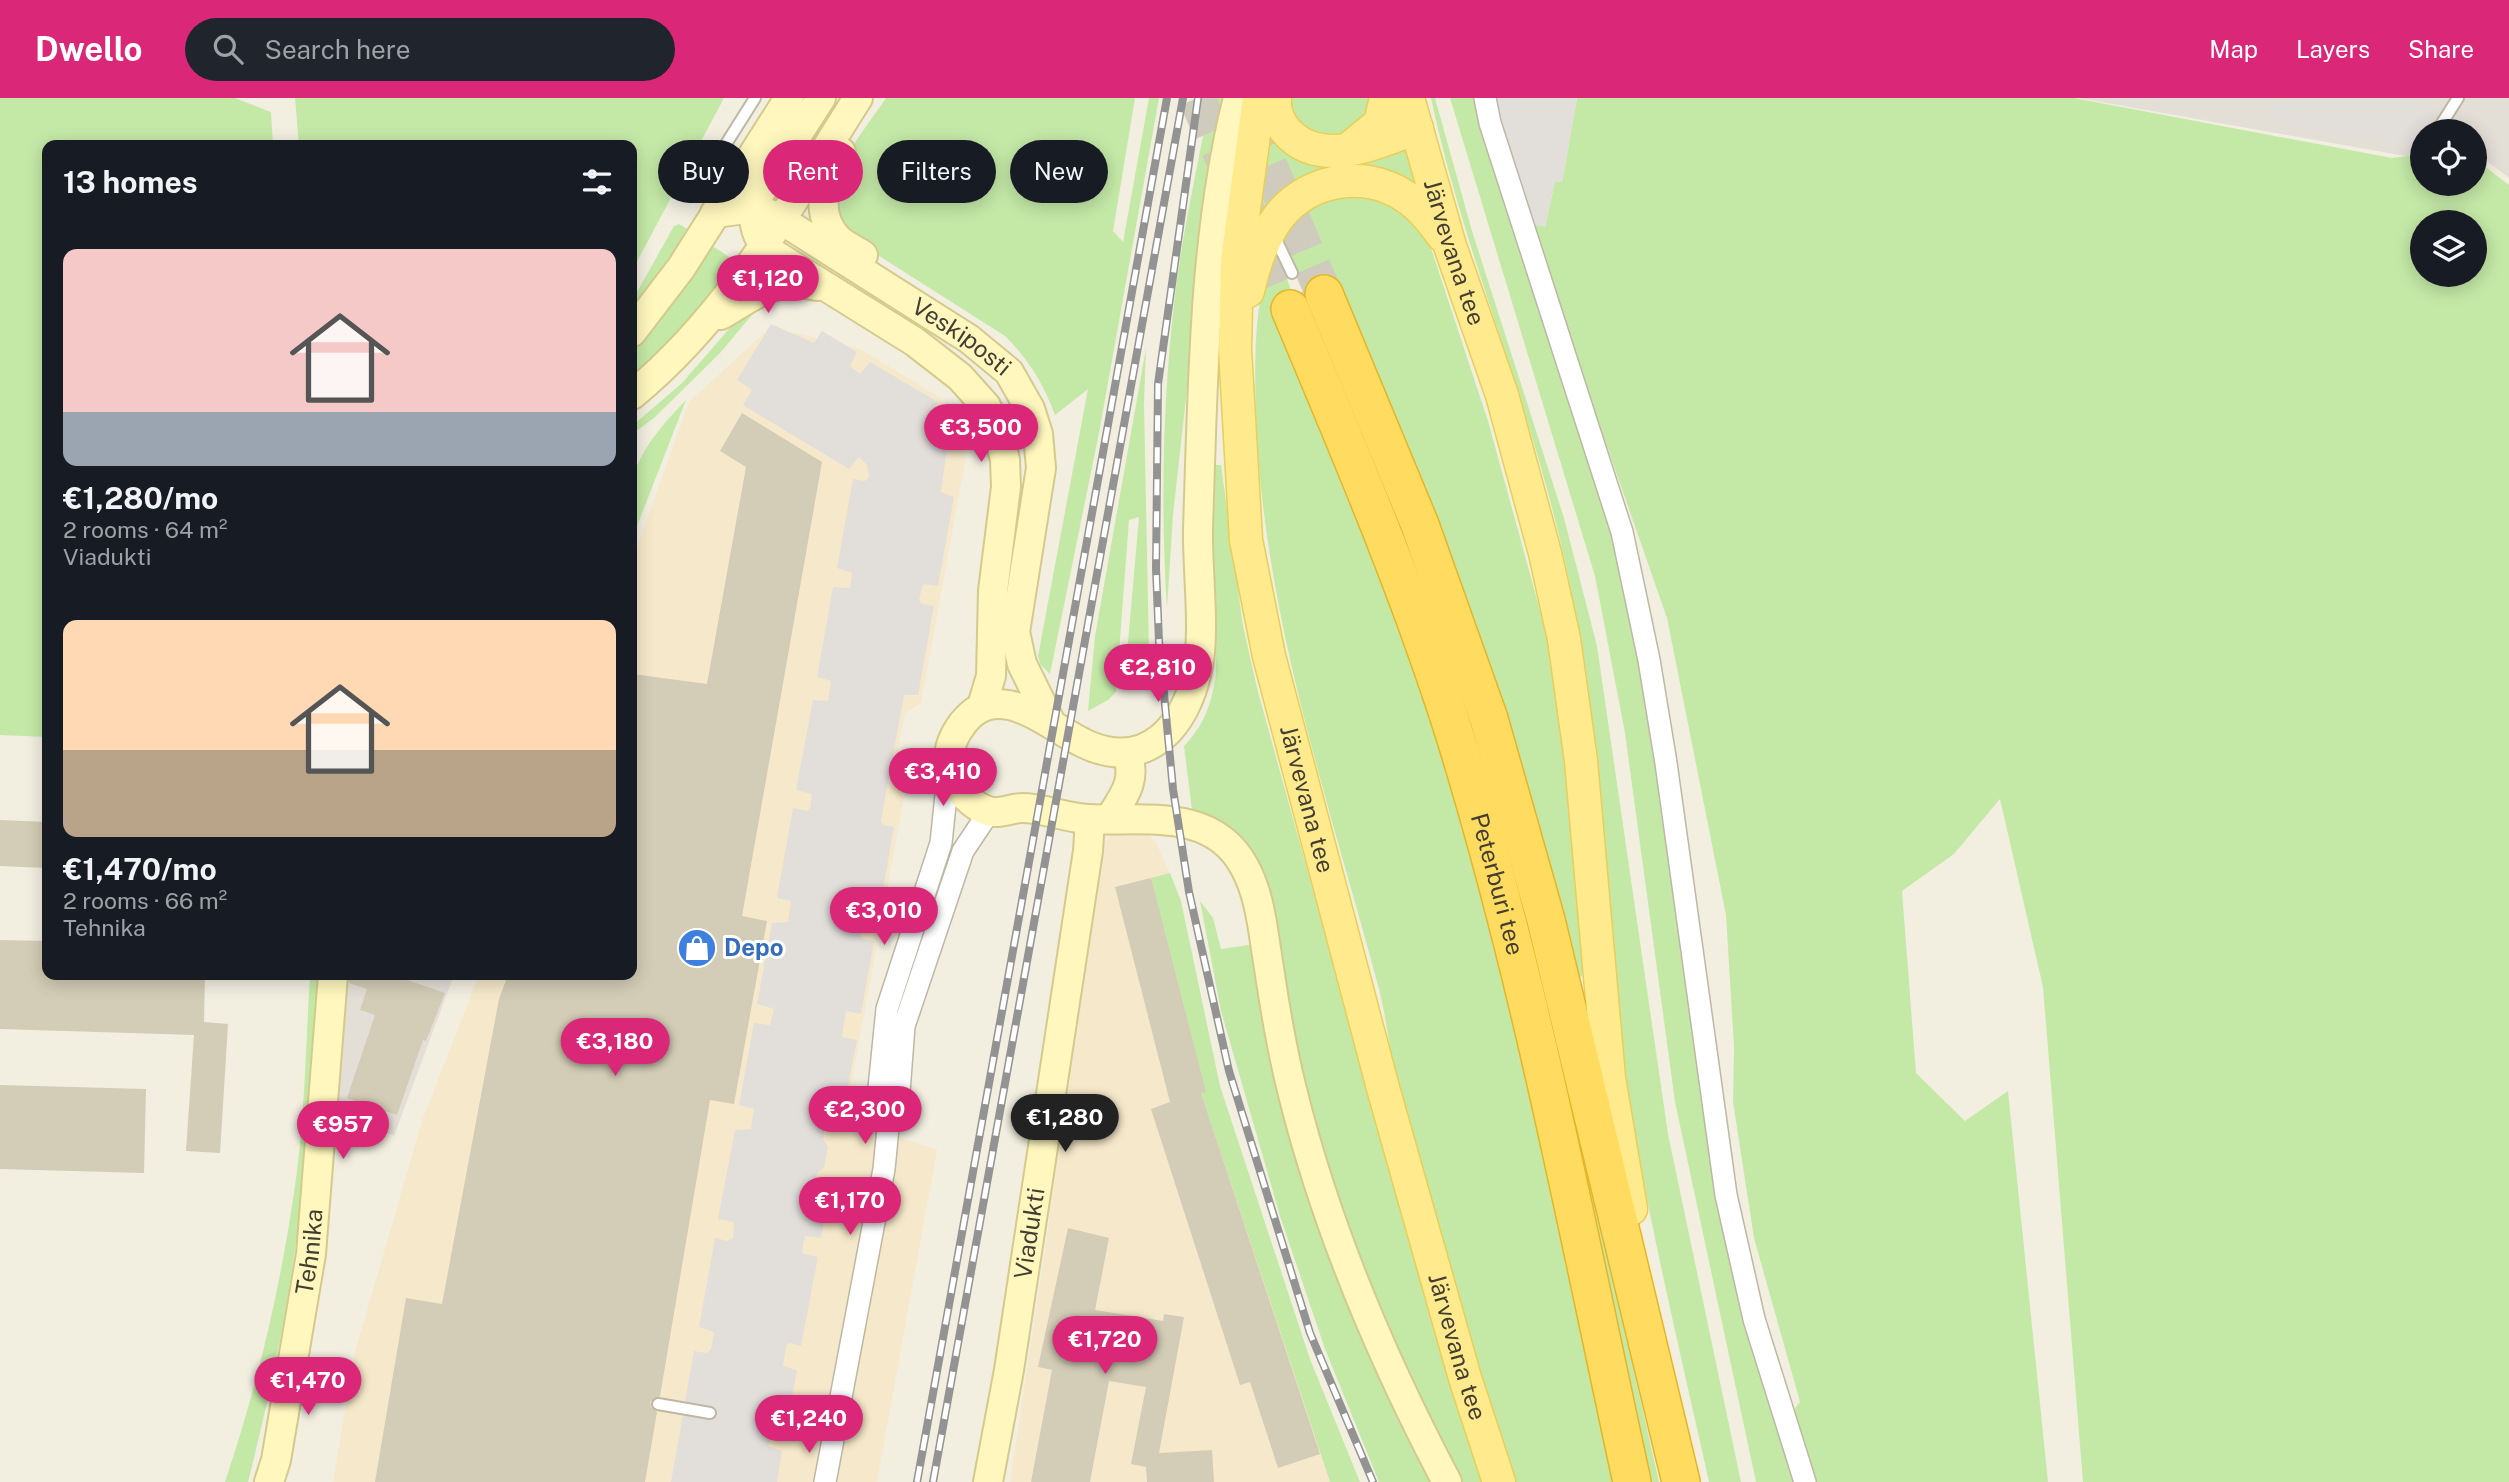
<!DOCTYPE html>
<html lang="en">
<head>
<meta charset="utf-8">
<style>
  :root { --surface:#171b24; --page:#20242c; --text:#f1f3f6; --muted:#9ea1a6; --accent:#db2777 }
  body { margin:0; font-family:"Public Sans",sans-serif; background:var(--page); color:var(--text); height:100vh; display:flex; flex-direction:column; font-size:26px; white-space:nowrap }
  * { box-sizing:border-box; margin:0 }
  p { font-size:23px; color:var(--muted) }
  .icon { flex:none; width:38px; height:38px; fill:none; stroke:currentColor; stroke-width:2; stroke-linecap:round; stroke-linejoin:round }
  .map { position:relative; flex:1; overflow:hidden }
  .drawer { position:absolute; left:42px; top:42px; width:595px; height:840px; display:flex; flex-direction:column; background:var(--surface); border-radius:14px; box-shadow:0 4px 18px #0003 }
  .drawer>* { flex:none }
  .banner { position:absolute; left:658px; top:42px; width:665px; height:63px; display:flex; gap:14px }
  .controls { position:absolute; left:2410px; top:21px; display:grid; gap:14px }
  .controls a { display:grid; place-items:center; width:77px; height:77px; border-radius:50%; background:var(--surface); box-shadow:0 4px 18px #0003; font-size:35px }
  .price { position:absolute; translate:-50% -60px; padding:0 16px; border-radius:24px; background:var(--accent); color:#fff; font-size:23px; line-height:46px; filter:drop-shadow(0 2px 4px #0008) }
  .price::after { content:''; position:absolute; left:50%; top:42px; width:21px; height:16px; margin-left:-10px; background:inherit; clip-path:polygon(0 0,100% 0,50% 100%) }
  .price.current { background:#222; color:#fff }
  ul { padding:0; list-style:none }
  li { display:grid; align-content:center; gap:14px; height:371px; padding:0 21px }
  li span { display:grid; place-items:center; height:217px; border-radius:14px; color:#555 }
  li>.icon { margin-inline-start:auto }
  span .icon { width:126px; height:126px; fill:#fffc; stroke-width:1 }
  li b { font-size:30px }
  h2 { display:flex; justify-content:space-between; align-items:center; height:84px; padding:0 21px; font-size:30px }
  .pill { padding:0 24px; border-radius:32px; background:var(--surface); box-shadow:0 4px 18px #0003; font-size:24px; line-height:63px }
  .pill.current { background:var(--accent); color:#fff }
  header { display:flex; align-items:center; gap:42px; box-sizing:border-box; height:98px; padding:0 35px; background:var(--accent); color:#fff }
  header strong { font-size:33px }
  nav { display:flex; gap:38px; margin-inline-start:auto; font-size:24px }
  .search { width:490px; height:63px; background:var(--page); display:flex; align-items:center; gap:18px; box-sizing:border-box; padding:0 24px; border-radius:38px; color:var(--muted); font-size:26px }
  .map>svg:first-child { display:block }
  .commercial { fill:#f6e8ca }
  .industrial { fill:#e3dfd7 }
  .green { fill:#c4e9a7; fill-rule:evenodd }
  .parking { fill:#e2dfdb }
  .building { fill:#d3ccb6 }
  .lines { fill:none; stroke-linecap:round; stroke-linejoin:round }
  .highway-tunnel { stroke:#cfccbe; stroke-width:37; stroke-dasharray:37 18; stroke-linecap:butt }
  .lane-casing { stroke:#bdb7a4; stroke-width:14 }
  .street-casing { stroke:#bdb7a4; stroke-width:24 }
  .secondary-casing { stroke:#d4ca8e; stroke-width:32 }
  .primary-casing { stroke:#e9ce58; stroke-width:35 }
  .highway-casing { stroke:#e5b528; stroke-width:40 }
  .lane { stroke:#fff; stroke-width:10 }
  .street { stroke:#fff; stroke-width:21 }
  .secondary { stroke:#fff7be; stroke-width:28 }
  .primary { stroke:#ffeb8d; stroke-width:32 }
  .highway { stroke:#ffdc5f; stroke-width:37 }
  .rail-casing { stroke:#939393; stroke-width:8 }
  .rail { stroke:#fff; stroke-width:5; stroke-dasharray:16; stroke-linecap:butt }
  .labels { text-anchor:middle; stroke-width:6; stroke-linejoin:round; paint-order:stroke }
  .street-label { font-size:24px; fill:#433e32; stroke:#fff }
  .shop-label { font-size:24px; font-weight:bold; fill:#366cbe; stroke:#fff; text-anchor:start }
</style>
</head>
<body>
<header>
<strong>Dwello</strong>
<div class="search"><svg class="icon" aria-label="search" viewBox="0 0 24 24"><circle cx="10" cy="10" r="6"/><path d="M15 15l6 6"/></svg>Search here</div>
<nav><a>Map</a><a>Layers</a><a>Share</a></nav>
</header>
<div class="map">
<svg width="2509" height="1384" viewBox="0 0 2509 1384">
  <rect width="100%" height="100%" fill="#f2efe1"/>
  <path class="commercial" d="M792 234 860 251 939 299 966 358 921 605 905 615 892 682 904 699 845 1021 937 1052 877 1384H333L355 1254 422 1023 479 877H632V463L689 304 764 235Z
    M1141 732 1155 743 1170 775 1152 780 1238 1109 1241 1108 1330 1384H1010L1050 1118 1046 1089 1102 746 1115 734Z"/>
  <path class="industrial" d="M2079 0H2509V80L2484 61 2475 63 2474 33H2422V61Z
    M348 877H454L394 1038 338 1010Z"/>
  <path class="green" d="M0 0H235L271 14 273 47H47V639L0 637Z
    M295 0H724L632 173V47H299Z
    M886 0H1135L1113 133 1123 144 1149 0H1159L1099 335 1050 576 1040 566 1038 558 1088 291 1055 317C1043 285 1029 262 1005 238L851 140C807 96 860 39 886 0Z
    M1210 0H1230L1190 264 1173 417 1167 510C1160 404 1163 295 1176 189 1184 126 1199 63 1210 0Z
    M1283 0H1373L1368 16 1342 39 1302 33Z
    M1431 0H1435L1472 133 1564 420 1597 548 1668 1036 1741 1384H1709C1673 1222 1633 1060 1614 895 1598 764 1595 630 1572 499 1541 329 1467 169 1431 0Z
    M1450 0H1478L1619 457 1634 520 1676 788 1780 1328 1800 1304 1754 1140 1733 1004 1734 949 1726 817 1667 520 1529 125 1545 128 1555 83 1562 84 1577 0H2074L2392 60 2422 56V86H2474L2475 61 2509 87V1384H2083L2043 889 2000 701 1954 756 1902 793 1916 975 1965 1023 2008 993 2048 1384H1756L1675 1004 1625 635 1595 478ZM2422 124H2474V177H2422Z
    M1266 41H1272L1297 61 1407 47 1420 89 1387 77 1257 119Z
    M1353 95C1393 104 1408 111 1430 147L1488 323 1552 556 1567 667 1584 873 1581 879H1577L1528 691 1496 596 1334 189 1272 216C1331 355 1394 494 1438 638 1513 883 1563 1134 1618 1384H1514C1473 1261 1433 1136 1401 1010 1391 971 1389 930 1379 891 1328 701 1263 516 1256 317 1254 259 1254 202 1274 147L1293 197 1307 192 1281 135 1312 107Z
    M679 126 689 132 664 172 632 213V203L674 128Z
    M711 147 737 164 681 235 632 281V255L677 200Z
    M761 206 721 254 654 320 632 336V328L682 285 743 215Z
    M1146 250 1144 305 1149 554 1153 571 1128 589 1127 555 1139 419 1129 422 1116 594 1108 602 1088 613 1095 538Z
    M686 302 632 441V380C644 347 663 326 686 302Z
    M1211 367H1221L1243 528 1258 594 1409 1139 1484 1384H1457L1366 1193 1295 968 1266 791 1204 717 1192 712 1184 648C1205 626 1211 606 1216 577Z
    M1170 775 1181 803 1220 988 1310 1261 1360 1384H1330L1201 995 1151 780Z
    M1200 803 1213 820 1221 851 1255 846 1281 986 1437 1384H1379L1325 1251 1280 1118 1221 913Z
    M1531 817 1659 1384H1647L1522 820Z
    M310 877H320C314 949 310 1023 302 1095 292 1193 272 1289 248 1384H225C259 1283 283 1179 297 1073 305 1009 306 942 310 877Z"/>
  <path class="parking" d="M1492 0H1577L1562 84 1555 83 1545 129 1529 125Z
    M2296 0H2403L2437 12 2422 33 2416 49 2272 24 2275 4 2295 7Z
    M771 226 814 245 822 233 857 254 850 268 860 276 870 264 938 304 932 314 946 331 948 342 941 394 954 399 938 488 923 486 919 502 922 506 934 508 918 597H904L881 723 883 727 894 729 878 819 865 818 860 836 863 841 874 843 861 916 846 913 842 939 857 942 842 1017H827L823 1041 828 1049 824 1070 817 1075 815 1085 830 1091 821 1140 805 1138 802 1153 804 1156 818 1159 801 1248 789 1245 786 1248 783 1268 797 1272 791 1304 779 1302 775 1304V1314L781 1320 777 1338 770 1342 768 1348 782 1353 777 1384H671L694 1253 707 1255 711 1251 714 1234 699 1229 715 1140 728 1143 733 1140 734 1124 718 1121 735 1032 751 1031 754 1011 739 1007 754 925 770 927 774 911 757 906 772 825 788 824 791 803 777 800 793 710 807 713 810 710 812 696 796 692 813 602 828 603 831 583 817 579 833 489 850 490 852 475 837 470 853 381 865 383 869 379 867 367 859 359 849 371 743 307 752 292 737 282Z"/>
  <path class="building" d="M742 315 822 364 742 818 767 823 734 1006 710 1002 660 1298 650 1304 651 1309 657 1314 645 1384H375L406 1200 442 1206 499 901 508 877H632V576L707 586 746 369 720 353Z
    M0 722 47 724V770L0 768Z
    M1151 780 1206 994 1201 995 1320 1356 1278 1370 1250 1284 1240 1287 1151 1011 1170 1004 1115 789Z
    M0 842 47 843V877H205L204 924 228 926 220 1055 186 1053 194 937 0 931Z
    M349 877H393L445 895 426 943 423 942 397 1017 347 1000 375 917 360 912 367 891 349 885Z
    M0 987 146 991 144 1075 0 1071Z
    M1068 1130 1109 1140 1095 1212 1163 1223 1164 1216 1184 1219 1159 1355 1212 1352 1214 1384H1147L1146 1369 1131 1366 1146 1289 1109 1283 1090 1384H1031L1052 1272 1038 1269Z"/>
  <g class="lines">
    <path class="highway-tunnel" d="M1197 0 1290 211
      M1247 17 1324 196"/>
    <g class="lane-casing">
      <path id="lane" d="M2437 33 2458 0
        M2420 61 2422 57
        M716 110 703 94 702 84 755 0
        M1274 137 1292 175
        M658 1306 710 1315"/>
    </g>
    <g class="street-casing">
      <path id="street" d="M1485 0 1490 25 1622 434 1649 562 1666 665 1726 1097 1754 1221 1805 1384
        M887 1026 879 990 887 911 941 745 949 669
        M825 1384 884 1071 888 1030 899 994 904 928 963 753 989 714"/>
    </g>
    <g class="secondary-casing">
      <g id="secondary">
        <path d="M821 0 760 95C750 116 753 136 769 153L915 244 960 279 986 308 997 331 1005 362 1006 389 993 493 991 578 982 608"/>
        <path d="M1238 0C1203 138 1203 288 1198 430 1197 472 1206 535 1197 573 1186 626 1149 672 1090 648 1052 633 1001 577 963 625 953 638 947 652 949 669 952 688 973 711 993 714 1003 715 1012 710 1022 710 1044 710 1066 720 1088 721 1143 724 1212 709 1244 768 1261 798 1263 835 1269 870 1275 911 1282 952 1292 992 1326 1130 1381 1259 1447 1384"/>
        <path d="M841 54C824 79 813 117 839 142 846 148 855 152 863 157"/>
        <path id="s1" d="M715 115 754 110 775 118 969 241 1009 274 1030 311 1038 336 1041 370 1015 534 1022 566 1050 623"/>
        <path d="M721 217C759 195 772 179 818 188"/>
        <path d="M632 234 681 170 789 0"/>
        <path d="M632 297C730 217 791 105 858 0"/>
        <path d="M1110 720C1124 698 1137 682 1127 656"/>
        <path id="s2" d="M269 1384 276 1362 311 1156 333 877"/>
        <path id="s3" d="M988 1384 1009 1272 1088 753 1090 721"/>
      </g>
    </g>
    <g class="primary-casing">
      <g id="primary">
        <path id="s4" d="M1259 0 1237 163 1235 251 1246 442 1269 558 1383 990 1465 1280 1499 1384"/>
        <path d="M1275 0C1274 13 1279 26 1288 35 1322 71 1378 44 1417 30"/>
        <path id="s5" d="M1408 0 1450 148 1502 297 1545 455 1564 541 1581 663 1609 980 1631 1111"/>
        <path d="M1351 49 1380 25 1386 0"/>
        <path d="M1248 193C1253 170 1260 148 1273 127 1300 82 1363 69 1406 99 1421 108 1433 124 1443 138"/>
      </g>
    </g>
    <g class="highway-casing">
      <g id="highway">
        <path d="M1324 196 1420 427 1489 621 1546 822 1681 1384"/>
        <path id="s6" d="M1290 211C1349 352 1410 494 1456 641 1531 885 1578 1135 1632 1384"/>
      </g>
    </g>
    <use href="#lane" class="lane"/>
    <use href="#street" class="street"/>
    <use href="#secondary" class="secondary"/>
    <use href="#primary" class="primary"/>
    <use href="#highway" class="highway"/>
    <g class="rail-casing">
      <path id="rail" d="M1198 0 1158 286 1156 471 1159 543 1173 691 1189 794 1229 973 1310 1235 1373 1384
        M917 1384 1167 0
        M933 1384 1183 0"/>
    </g>
    <use href="#rail" class="rail"/>
  </g>
  <defs>
    <g id="shop-disc" transform="scale(2.0125)"><circle r="9.5" fill="#3f7fe0" stroke="#fff"/><path d="M-5-2.5h2.3a2.7 3.5 0 0 1 5.4 0H5L5.5 6h-11ZM-1.5-2.5h3a1.5 2.3 0 0 0-3 0Z" fill="#fff"/></g>
  </defs>
  <g fill-rule="evenodd">
    <use href="#shop-disc" x="697" y="850"/>
  </g>
  <g class="labels">
    <g class="street-label">
      <text dy="8" stroke="none"><textPath href="#s5" startOffset="161">Järvevana tee</textPath></text>
      <text dy="8" stroke="none"><textPath href="#s1" startOffset="284">Veskiposti</textPath></text>
      <text dy="8" stroke="none"><textPath href="#s4" startOffset="710">Järvevana tee</textPath></text>
      <text dy="8" stroke="none"><textPath href="#s6" startOffset="612">Peterburi tee</textPath></text>
      <text dy="8" stroke="none"><textPath href="#s3" startOffset="252">Viadukti</textPath></text>
      <text dy="8" stroke="none"><textPath href="#s2" startOffset="234">Tehnika</textPath></text>
      <text dy="8" stroke="none"><textPath href="#s4" startOffset="1278">Järvevana tee</textPath></text>
    </g>
    <g class="shop-label">
      <text x="724" y="858">Depo</text>
    </g>
  </g>
</svg>
<div class="controls">
<a><svg class="icon" aria-label="locate" viewBox="0 0 24 24"><circle cx="12" cy="12" r="6"/><path d="M12 2v4M12 18v4M2 12h4M18 12h4"/></svg></a>
<a><svg class="icon" aria-label="layers" viewBox="0 0 24 24"><path d="M12 4l9 5-9 5-9-5zM3 14l9 5 9-5"/></svg></a>
</div>
<b class="price" style="left:768px;top:217px">€1,120</b>
<b class="price" style="left:981px;top:366px">€3,500</b>
<b class="price" style="left:1158px;top:606px">€2,810</b>
<b class="price" style="left:943px;top:710px">€3,410</b>
<b class="price" style="left:884px;top:849px">€3,010</b>
<b class="price" style="left:615px;top:980px">€3,180</b>
<b class="price" style="left:865px;top:1048px">€2,300</b>
<b class="price current" style="left:1065px;top:1056px">€1,280</b>
<b class="price" style="left:343px;top:1063px">€957</b>
<b class="price" style="left:850px;top:1139px">€1,170</b>
<b class="price" style="left:1105px;top:1278px">€1,720</b>
<b class="price" style="left:308px;top:1319px">€1,470</b>
<b class="price" style="left:809px;top:1357px">€1,240</b>
<div class="banner">
<a class="pill">Buy</a>
<a class="pill current">Rent</a>
<a class="pill">Filters</a>
<a class="pill">New</a>
</div>
<section class="drawer">
<h2>13 homes<svg class="icon" aria-label="filters" viewBox="0 0 24 24"><path d="M4 7h16M4 17h16"/><circle cx="9" cy="7" r="2"/><circle cx="15" cy="17" r="2"/></svg></h2>
<ul>
<li><span style="background:linear-gradient(#f6c9c9 75%,#9aa5b1 0)"><svg class="icon" aria-label="home" viewBox="0 0 24 24"><path d="M3 11l9-7 9 7M6 9v11h12V9"/></svg></span><div><b>€1,280/mo</b><p>2 rooms · 64 m²</p><p>Viadukti</p></div></li>
<li><span style="background:linear-gradient(#ffd9b3 60%,#b9a48a 0)"><svg class="icon" aria-label="home" viewBox="0 0 24 24"><path d="M3 11l9-7 9 7M6 9v11h12V9"/></svg></span><div><b>€1,470/mo</b><p>2 rooms · 66 m²</p><p>Tehnika</p></div></li>
</ul>
</section>
</div>
</body>
</html>
